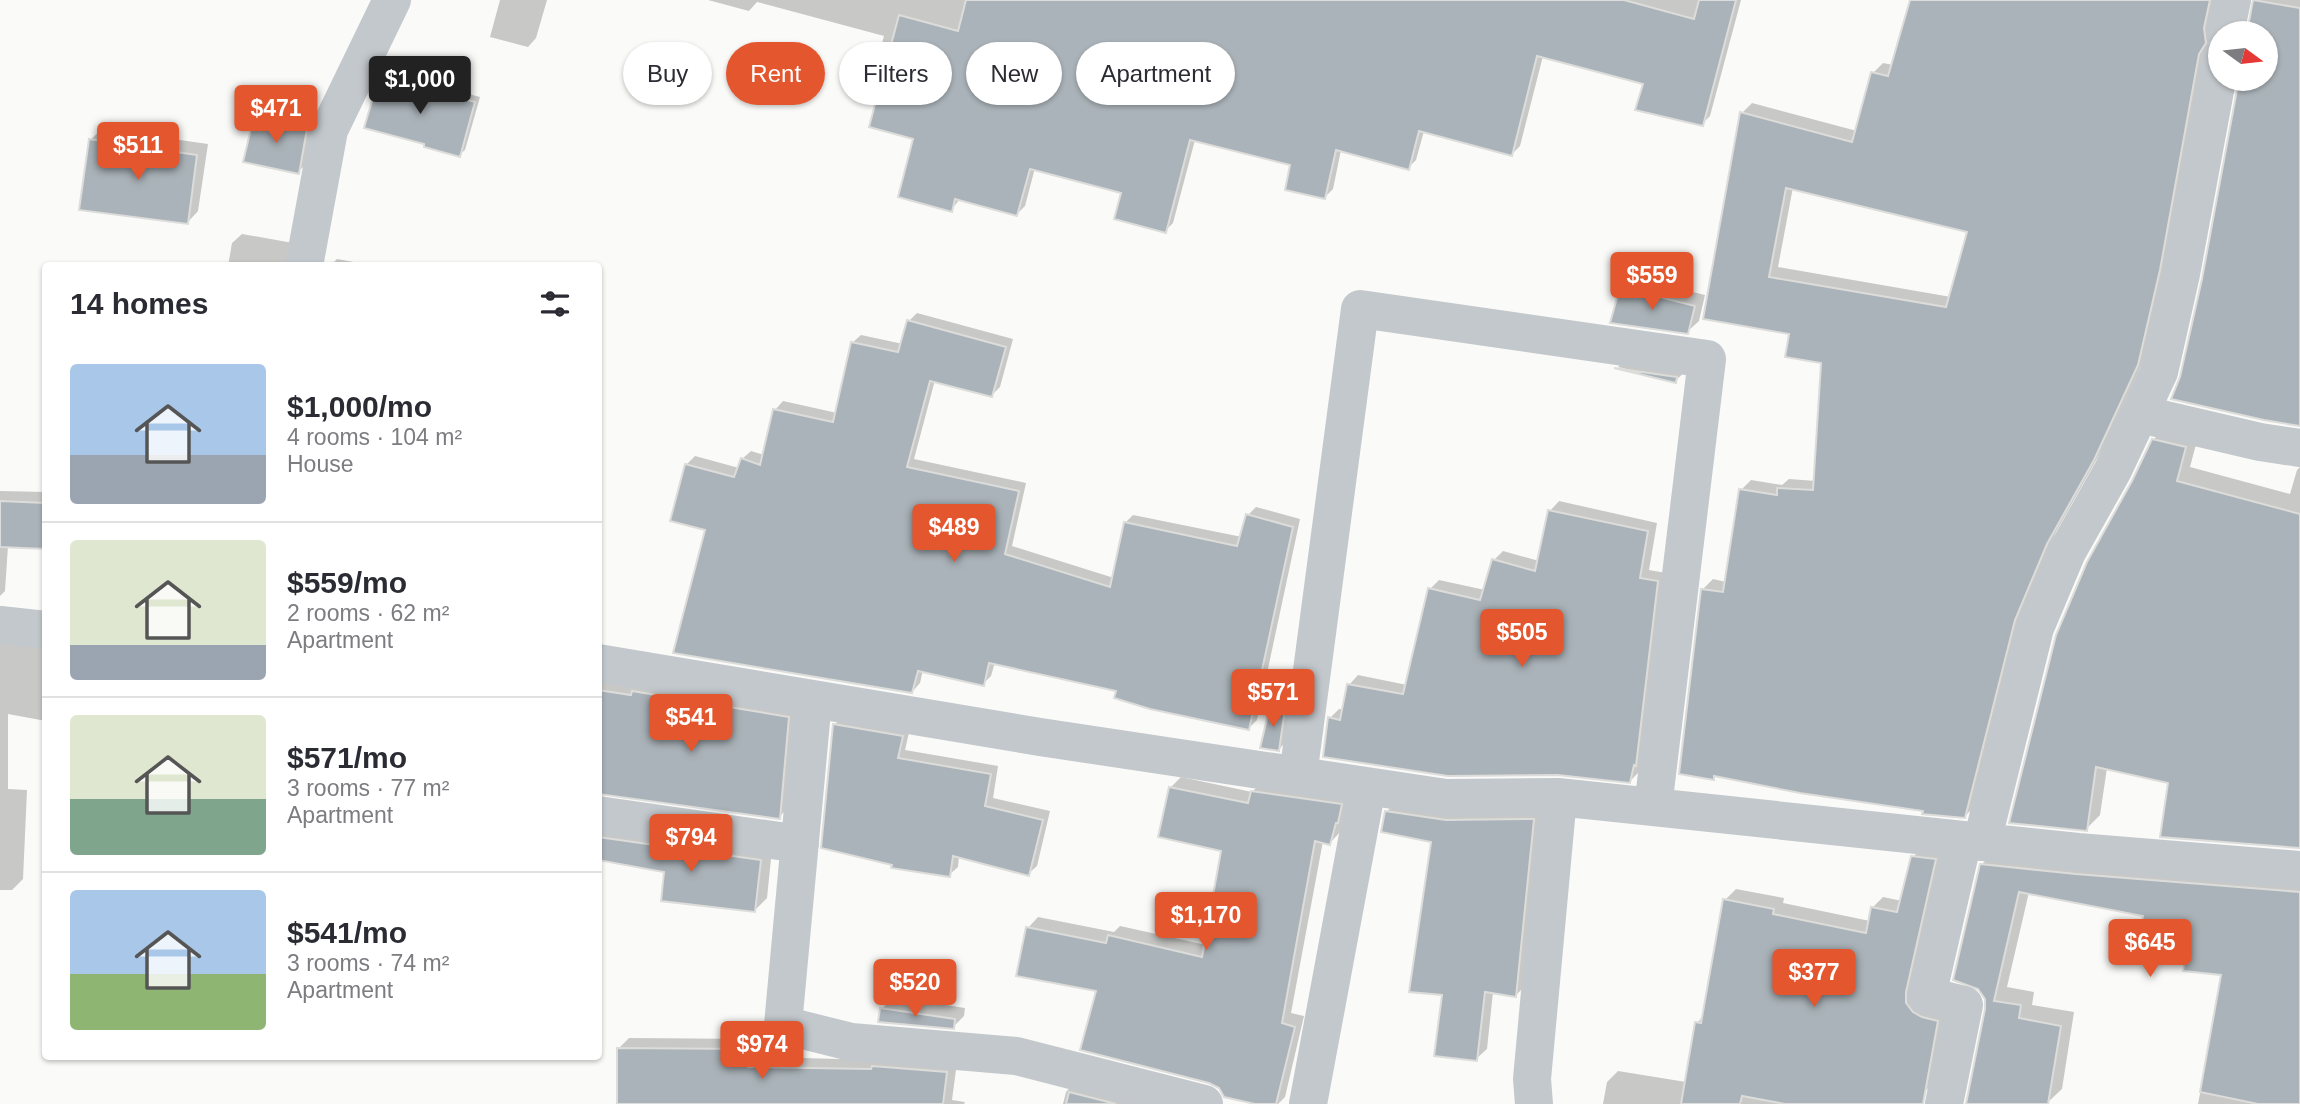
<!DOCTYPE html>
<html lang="en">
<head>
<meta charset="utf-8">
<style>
  :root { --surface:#fff; --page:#f2f2f3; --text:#2b2b33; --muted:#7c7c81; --line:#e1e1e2; --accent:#e4572e }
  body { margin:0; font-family:Helvetica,sans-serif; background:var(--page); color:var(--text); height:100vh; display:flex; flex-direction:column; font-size:26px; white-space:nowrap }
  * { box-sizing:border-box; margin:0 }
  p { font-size:23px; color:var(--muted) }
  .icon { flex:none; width:38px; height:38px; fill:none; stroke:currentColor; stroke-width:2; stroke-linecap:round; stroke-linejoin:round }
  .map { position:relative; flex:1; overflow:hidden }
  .panel { position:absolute; left:42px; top:262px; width:560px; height:798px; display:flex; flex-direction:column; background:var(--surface); border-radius:7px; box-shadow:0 2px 5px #0004 }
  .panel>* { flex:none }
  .banner { position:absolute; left:623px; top:42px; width:665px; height:63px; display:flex; gap:14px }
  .needle { width:46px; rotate:105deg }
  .fabs { position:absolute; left:2208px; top:21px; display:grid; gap:14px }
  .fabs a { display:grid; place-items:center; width:70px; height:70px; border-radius:50%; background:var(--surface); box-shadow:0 2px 5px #0004; font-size:35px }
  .price { position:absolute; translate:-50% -60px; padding:0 16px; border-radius:7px; background:var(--accent); color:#fff; font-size:23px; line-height:46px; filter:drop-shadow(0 2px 4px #0008) }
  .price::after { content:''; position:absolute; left:50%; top:42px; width:21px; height:16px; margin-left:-10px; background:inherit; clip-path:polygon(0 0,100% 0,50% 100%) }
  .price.active { background:#222; color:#fff }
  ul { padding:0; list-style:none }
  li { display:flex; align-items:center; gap:21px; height:175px; padding:0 28px }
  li+li { border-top:2px solid var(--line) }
  li span { display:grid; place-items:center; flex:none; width:196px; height:140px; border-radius:7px; color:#555 }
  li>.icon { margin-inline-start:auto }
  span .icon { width:84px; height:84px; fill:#fffc; stroke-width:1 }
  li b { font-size:30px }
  h2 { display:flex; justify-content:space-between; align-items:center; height:84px; padding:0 28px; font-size:30px }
  .pill { padding:0 24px; border-radius:32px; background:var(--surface); box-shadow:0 2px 5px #0004; font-size:24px; line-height:63px }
  .pill.active { background:var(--accent); color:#fff }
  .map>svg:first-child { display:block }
  .shadow { fill:#0003; fill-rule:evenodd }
  .building { fill:#aab3b9; stroke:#dcdcda; stroke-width:2; fill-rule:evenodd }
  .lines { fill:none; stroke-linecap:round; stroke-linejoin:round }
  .minor { stroke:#c3c8cc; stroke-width:38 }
</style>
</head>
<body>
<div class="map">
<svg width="2300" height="1104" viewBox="0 0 2300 1104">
  <rect width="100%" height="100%" fill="#fafaf8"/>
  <path class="shadow" d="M500 0H547L536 38 528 47 490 37Z
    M708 0H1741L1710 116 1702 124 1645 83 1543 56 1520 146 1512 154 1424 131 1416 160 1408 168 1341 150 1333 189 1325 197 1292 164 1195 140 1173 223 1165 231 1123 192 1035 168 1025 206 1017 214 960 199 951 210 916 138 892 46 882 43 884 36 757 2 749 11Z
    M1910 0H2217L2215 31 2209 42 2169 258 2147 353 2103 448 2056 532 2024 608 1975 806 1965 816 1717 775 1713 779 1703 589 1713 579 1726 582 1741 490 1751 480 1782 485 1789 479 1816 481 1823 361 1791 333 1705 317 1742 113 1752 103 1857 131 1873 73 1883 63 1893 65ZM1793 187 1969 230 1951 297 1778 267Z
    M2255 0H2300V424L2182 378 2204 278 2241 79H2266V33H2249Z
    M386 72 480 97 465 150 459 155 381 78Z
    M267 106 317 118 309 161 298 172 255 117Z
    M102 129 208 144 198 211 187 223 90 140Z
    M242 234 293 243V266H228L232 243Z
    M337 259 359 263 358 266H330Z
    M1633 277 1705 295 1699 321 1687 332 1621 288Z
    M917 313 1013 339 1000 387 992 395 935 380 914 459 1026 483 1012 546 1114 578 1125 523 1133 515 1242 537 1248 515 1256 507 1300 519 1257 720 1249 728 1118 689 995 662 991 676 983 684 923 670 920 683 912 692 707 529 686 465 695 456 739 468 742 459 751 451 764 455 775 410 783 401 837 413 852 343 861 335 903 344 909 321Z
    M1627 357 1687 370 1675 381 1618 367Z
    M2167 426 2199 433 2190 467 2290 494 2297 470 2300 467V846L2170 782 2107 768 2100 815 2086 829 2134 481 2153 440Z
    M0 491 46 492V547L8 546 5 591 0 596Z
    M1559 501 1657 523 1649 570 1666 573 1639 772 1630 781 1330 718 1339 709 1344 710 1349 685 1358 675 1407 685 1430 589 1439 580 1485 590 1494 560 1503 551 1539 561 1550 511Z
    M0 633 46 640V721L8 714V789L27 790 23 879 12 890H0Z
    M598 676 801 706 791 805 779 817 598 792Z
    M1277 702 1289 704 1284 744 1279 749 1272 707Z
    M843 717 910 728 905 750 998 766 993 798 1050 811 1037 866 1028 874 959 856 958 867 949 875 834 725Z
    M1181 777 1252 792 1263 781 1351 794 1340 832 1330 843 1323 841 1291 1013 1304 1016 1285 1097 1278 1104H1262L1220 1087 1098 989 1028 928 1038 917 1114 932 1120 926 1206 945 1223 850 1170 788Z
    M1397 802 1543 810 1526 985 1516 995 1493 992 1487 1049 1476 1059 1444 994 1433 841 1386 812Z
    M598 821 772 849 767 898 755 910 666 871 598 858Z
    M1924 846 1946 849 1948 1011 1934 1082 1913 1104H1603L1607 1082 1618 1071 1686 1082 1697 1023 1704 1015 1725 900 1736 889 1784 898 1783 903 1870 921 1872 908 1883 897 1902 901 1913 857Z
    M1996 850 2300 877V1104H2198L2223 974 2145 915 2029 892 2007 987 2034 992 2032 1005 2074 1012 2062 1089 2047 1103 1970 1104 1987 1009 1982 864Z
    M893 997 965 1008 964 1016 953 1027 882 1009Z
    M629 1038 758 1039V1057L957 1062 952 1100 965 1102 964 1104H618V1049Z
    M1076 1081 1166 1104H1063L1066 1092Z"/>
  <path class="building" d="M966 0H1624L1694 19 1699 0H1736L1703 126 1635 110 1643 84 1537 56 1512 156 1419 131 1409 170 1336 150 1325 199 1285 190 1290 165 1190 140 1166 233 1114 219 1121 193 1030 169 1017 216 955 199 952 212 898 197 913 139 869 127 899 15 958 31Z
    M1910 0H2210L2204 28 2206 43 2199 54 2160 270 2138 365 2094 460 2047 544 2015 620 1965 818 1922 814 1923 811 1800 793 1714 776V780L1679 774 1701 589 1723 592 1739 489 1777 495V488L1813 490 1821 363 1785 357 1789 334 1703 319 1740 112 1852 142 1871 72 1888 76ZM1786 188 1967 232 1946 307 1769 277Z
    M2253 0 2300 8V426L2264 420 2171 399 2180 377 2202 279 2239 79H2266V33H2247Z
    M379 77 475 102 460 157 424 147V144L364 128Z
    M254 116 307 129 299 174 243 162Z
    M89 139 197 155 188 224 79 210Z
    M1620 287 1695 306 1688 334 1610 323Z
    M907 320 1006 347 992 397 930 381 907 467 1019 491 1005 554 1110 587 1124 522 1237 546 1246 514 1293 527 1249 730 1150 709 1114 698 1116 691 989 663 984 686 918 671 912 693 673 653 705 530 670 521 685 464 734 477 741 458 760 465 773 409 833 422 851 342 898 352Z
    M1614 368 1677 377 1676 383Z
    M2152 439 2186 447 2177 481 2300 514V848L2160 837 2168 783 2096 767 2087 831 2009 823 2056 635 2087 562 2132 481Z
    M0 501 46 503V549L0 547Z
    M1548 510 1648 531 1640 578 1658 581 1636 766 1634 765 1630 783 1558 775 1448 776 1323 757 1328 717 1340 720 1347 684 1403 694 1428 588 1480 600 1492 559 1535 571Z
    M598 690 631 695 632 691 789 717 780 819 598 794Z
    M1270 706 1285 709 1279 751 1260 748Z
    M833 724 903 736 898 758 991 774 985 806 1043 820 1029 876 953 856 950 877 891 868 892 865 821 848Z
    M1169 787 1248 803 1251 791 1342 804 1338 823H1336L1330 845 1315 841 1282 1023 1295 1027 1276 1104H1255L1224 1097 1219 1088 1209 1083 1080 1050 1096 991 1016 976 1026 927 1106 943 1108 935 1202 957 1221 851 1158 837Z
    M1385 811 1446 820 1534 819 1516 997 1485 992 1477 1061 1434 1056 1442 995 1409 992 1431 842 1381 832Z
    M598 837 761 860 755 912 661 901 664 872 598 860Z
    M1911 856 1936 859 1906 992V1003L1913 1012 1922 1017 1938 1021 1923 1104H1785L1742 1096 1740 1104H1681L1695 1022 1701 1023 1723 899 1774 909 1773 914 1866 933 1871 907 1897 912Z
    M1980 864 2076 874 2300 892V1104H2258L2200 1092 2221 975 2183 971 2186 948 2139 939 2143 916 2019 892 1994 1001 2021 1005 2019 1018 2061 1026 2048 1104H1966L1985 1009V999L1978 989 1953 980Z
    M880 1008 955 1019 954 1029 878 1022Z
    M617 1048 748 1049V1067L871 1069 872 1066 947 1072 943 1104H617Z
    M1069 1092 1116 1104H1066Z"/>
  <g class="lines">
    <path class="minor" d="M2225 33 2232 0
      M304 266 329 130 392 0
      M2140 414 2260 442 2300 448
      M0 625 46 630
      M598 663 1040 737 1446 798 1558 797 2078 852 2300 870
      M813 700 783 1025 851 1042 1016 1056 1204 1104
      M1298 776 1360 309 1707 359 1653 807
      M598 815 800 844
      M1982 842 2035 628 2067 552 2113 470 2159 372 2181 274 2221 58
      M1308 1104 1367 787
      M1534 1104 1532 1079 1558 797
      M1944 1104 1964 1005 1927 996 1963 840"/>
  </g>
</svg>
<div class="fabs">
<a><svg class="needle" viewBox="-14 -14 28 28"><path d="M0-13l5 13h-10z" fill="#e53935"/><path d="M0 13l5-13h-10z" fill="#7c7c81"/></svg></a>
</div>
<b class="price active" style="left:420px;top:116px">$1,000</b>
<b class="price" style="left:276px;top:145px">$471</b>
<b class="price" style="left:138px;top:182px">$511</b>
<b class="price" style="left:1652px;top:312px">$559</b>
<b class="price" style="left:954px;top:564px">$489</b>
<b class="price" style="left:1522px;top:669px">$505</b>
<b class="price" style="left:1273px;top:729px">$571</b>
<b class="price" style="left:691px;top:754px">$541</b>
<b class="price" style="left:691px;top:874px">$794</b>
<b class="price" style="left:1206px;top:952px">$1,170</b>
<b class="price" style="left:2150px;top:979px">$645</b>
<b class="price" style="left:1814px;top:1009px">$377</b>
<b class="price" style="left:915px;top:1019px">$520</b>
<b class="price" style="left:762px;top:1081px">$974</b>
<div class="banner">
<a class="pill">Buy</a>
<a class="pill active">Rent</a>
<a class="pill">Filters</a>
<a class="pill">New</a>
<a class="pill">Apartment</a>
</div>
<section class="panel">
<h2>14 homes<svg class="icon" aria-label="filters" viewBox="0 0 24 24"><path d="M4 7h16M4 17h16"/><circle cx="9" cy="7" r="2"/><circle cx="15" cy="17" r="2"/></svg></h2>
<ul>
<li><span style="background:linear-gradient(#a9c7e8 65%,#9aa5b1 0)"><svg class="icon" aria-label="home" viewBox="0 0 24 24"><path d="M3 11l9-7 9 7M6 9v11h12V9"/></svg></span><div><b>$1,000/mo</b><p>4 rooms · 104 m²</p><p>House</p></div></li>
<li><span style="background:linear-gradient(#dfe7d0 75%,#9aa5b1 0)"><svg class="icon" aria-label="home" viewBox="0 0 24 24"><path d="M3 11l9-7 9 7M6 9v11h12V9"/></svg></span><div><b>$559/mo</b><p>2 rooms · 62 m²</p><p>Apartment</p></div></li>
<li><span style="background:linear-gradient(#dfe7d0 60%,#7fa58c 0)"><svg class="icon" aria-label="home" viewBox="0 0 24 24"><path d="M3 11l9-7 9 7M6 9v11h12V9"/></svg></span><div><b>$571/mo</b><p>3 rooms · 77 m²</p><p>Apartment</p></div></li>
<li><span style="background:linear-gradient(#a9c7e8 60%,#8fb573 0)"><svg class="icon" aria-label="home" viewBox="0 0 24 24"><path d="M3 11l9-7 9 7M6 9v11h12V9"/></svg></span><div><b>$541/mo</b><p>3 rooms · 74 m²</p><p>Apartment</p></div></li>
</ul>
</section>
</div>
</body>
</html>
